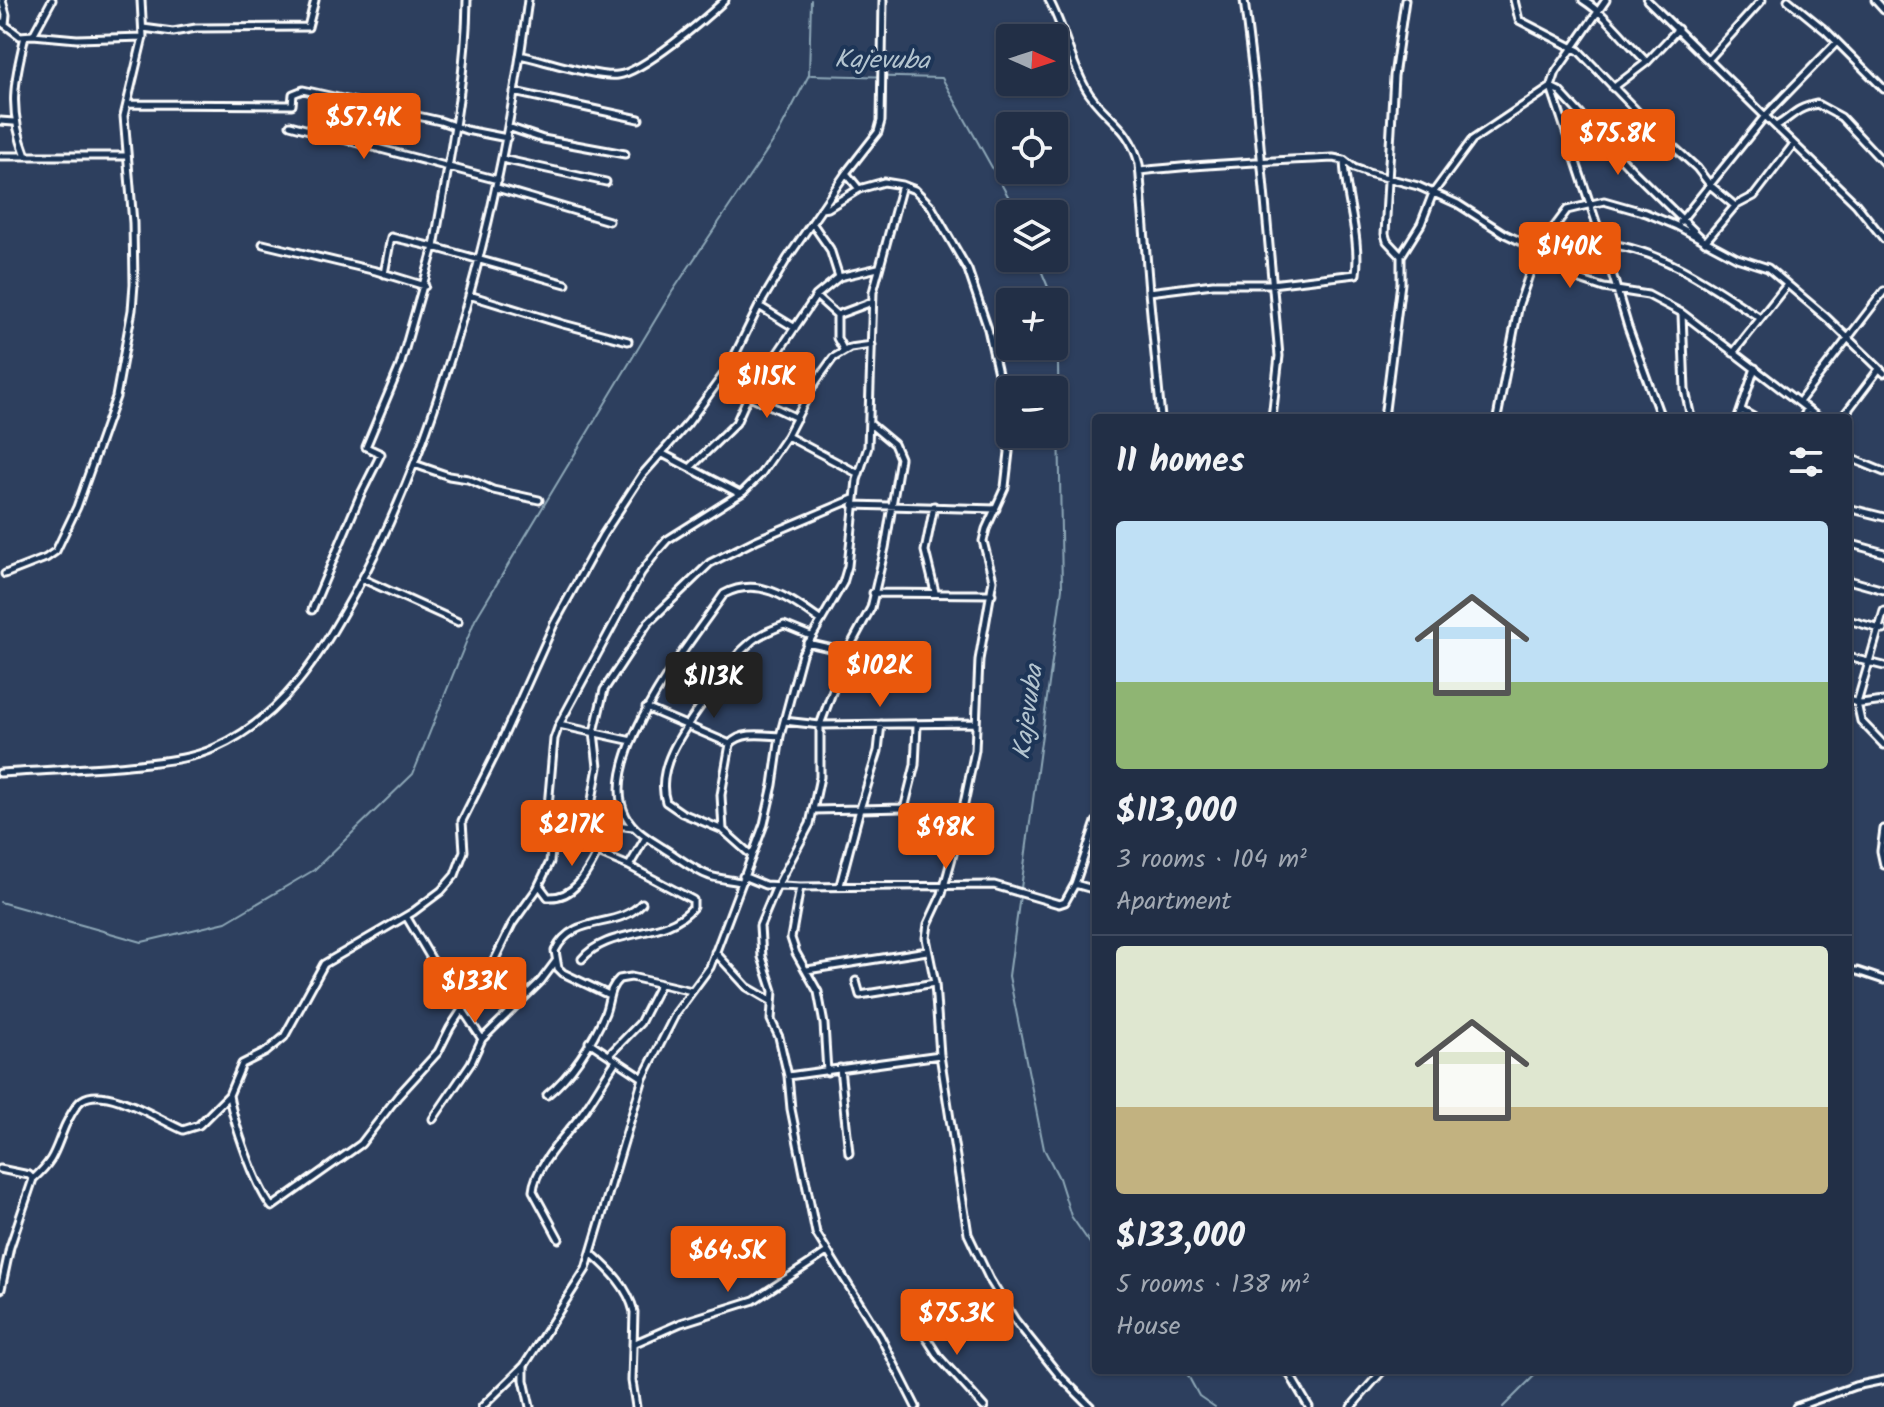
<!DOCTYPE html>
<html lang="en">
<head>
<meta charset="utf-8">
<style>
  :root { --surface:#222f46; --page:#2a374d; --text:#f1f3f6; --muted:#a2a9b3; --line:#3f4a5f; --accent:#ea580c }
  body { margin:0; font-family:Kalam,sans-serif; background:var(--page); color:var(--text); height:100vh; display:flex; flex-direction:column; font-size:30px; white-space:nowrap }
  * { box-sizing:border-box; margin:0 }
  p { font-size:26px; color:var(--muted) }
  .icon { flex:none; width:44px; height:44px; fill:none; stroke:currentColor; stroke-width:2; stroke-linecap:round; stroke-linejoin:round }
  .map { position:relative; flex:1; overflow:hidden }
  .side { position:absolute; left:1092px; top:414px; width:760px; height:960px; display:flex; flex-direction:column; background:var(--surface); border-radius:8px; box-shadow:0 2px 6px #0004,0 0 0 2px var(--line) }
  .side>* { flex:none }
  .needle { width:52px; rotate:93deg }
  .buttons { position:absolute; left:996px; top:24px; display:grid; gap:16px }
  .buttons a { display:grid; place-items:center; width:72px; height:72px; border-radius:8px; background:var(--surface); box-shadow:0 2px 6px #0004,0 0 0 2px var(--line); font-size:40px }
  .price { position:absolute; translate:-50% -68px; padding:0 18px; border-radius:8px; background:var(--accent); color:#fff; font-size:26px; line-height:52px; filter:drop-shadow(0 2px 4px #0008) }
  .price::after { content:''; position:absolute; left:50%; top:48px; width:24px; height:18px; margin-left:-12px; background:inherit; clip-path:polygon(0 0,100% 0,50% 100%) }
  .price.selected { background:#222; color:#fff }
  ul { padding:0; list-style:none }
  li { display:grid; align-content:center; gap:16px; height:424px; padding:0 24px }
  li+li { border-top:2px solid var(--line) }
  li span { display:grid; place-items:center; height:248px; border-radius:8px; color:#555 }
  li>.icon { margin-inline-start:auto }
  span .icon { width:144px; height:144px; fill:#fffc; stroke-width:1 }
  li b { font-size:34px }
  h2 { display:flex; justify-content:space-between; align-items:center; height:96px; padding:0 24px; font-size:34px }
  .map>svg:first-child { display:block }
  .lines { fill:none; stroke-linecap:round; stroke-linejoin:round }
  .stream { stroke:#8da7b7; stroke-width:2 }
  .minor-casing { stroke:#fff; stroke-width:11 }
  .minor { stroke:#1d3557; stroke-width:5 }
  .labels { text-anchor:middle; stroke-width:8; stroke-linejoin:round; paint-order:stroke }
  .water-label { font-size:26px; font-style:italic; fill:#b3c4cf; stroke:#1d3557 }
</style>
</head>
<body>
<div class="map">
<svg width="1884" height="1407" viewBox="0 0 1884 1407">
  <rect width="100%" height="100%" fill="#2d3f5e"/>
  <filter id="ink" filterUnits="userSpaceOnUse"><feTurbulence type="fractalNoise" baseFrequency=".0125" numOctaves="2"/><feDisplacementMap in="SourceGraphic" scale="16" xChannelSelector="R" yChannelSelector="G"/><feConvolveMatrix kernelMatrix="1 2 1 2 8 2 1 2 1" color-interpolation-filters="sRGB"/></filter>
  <g filter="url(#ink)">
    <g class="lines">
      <path class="stream" d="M811 75 942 78 1018 214
        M1036 258 1057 309 1062 588 1009 976 1044 1149 1059 1178 1071 1216 1096 1252
        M0 902 142 942 226 922 314 870 413 774 475 620 672 292 778 134 809 75 811 0
        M1185 1370 1199 1396 1215 1407
        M1503 1407 1540 1370"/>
      <g class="minor-casing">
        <path id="minor" d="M2 0 6 15 5 25
          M1049 0C1064 28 1070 59 1085 87 1102 118 1129 123 1139 164L1149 292 1213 284H1271L1356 274C1361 236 1345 197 1344 160
          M1244 0 1255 90 1279 356 1272 418
          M1514 0 1519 20 1579 51 1654 129 1697 168 1710 185 1735 206
          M1583 0C1608 16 1626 42 1647 62L1678 29
          M1606 0 1556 72 1551 87 1603 243 1628 327 1661 418
          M1647 0 1765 116 1837 42
          M1788 0 1826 31 1884 89
          M1875 0 1884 10
          M0 21 20 36 33 35 52 0
          M143 28 173 32 196 28 308 27 315 0
          M33 35 77 39 143 37
          M25 36C14 84 8 109 26 156
          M520 55C543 60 598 78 618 75 643 72 706 18 725 0
          M1708 60 1762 0
          M1613 88 1647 62
          M514 92 639 119
          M128 104 292 105 293 94 303 90 440 121 466 130 507 138
          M0 121 14 122
          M290 125 498 180
          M1776 126C1794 116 1793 109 1817 104L1841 117 1884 163
          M508 127 543 139 625 154
          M0 156H127
          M502 159 606 182
          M1140 171C1204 164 1268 161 1333 158L1344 160 1354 168 1368 173 1418 186 1458 204 1505 234 1551 256 1580 280 1604 288 1648 295 1682 313 1819 418
          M846 173 878 132 881 121 883 0
          M497 188 609 221
          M821 209 828 208 859 189
          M1680 222 1765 116 1856 204 1884 239
          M812 223 830 249 839 277
          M1603 243C1663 250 1711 286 1760 318
          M263 244 376 271 425 286
          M1401 256 1387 241 1385 234 1394 76 1405 0
          M384 274 391 237 434 247C448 165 466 83 467 0
          M1149 292 1161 418
          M469 295 563 324 628 341
          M816 296 837 315
          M759 306 795 328
          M1682 314 1685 390 1691 418
          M844 351 837 338V315L872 302
          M1733 353 1786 286
          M750 396 797 418
          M1799 402 1884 291
          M1741 410 1755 418
          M1384 418 1401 283V256L1421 224 1433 193 1472 140 1551 87 1559 91 1633 171 1705 242 1735 206 1754 196 1793 145
          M1497 418 1519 304 1538 249 1567 210 1604 201 1646 213 1677 226 1737 258 1768 268 1827 318 1884 373
          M1738 418 1755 368
          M1803 418 1807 409
          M1842 418 1879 369
          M870 424 894 444 900 458 885 548 871 608 847 652 820 725V777L810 824 776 888 760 926 762 957 773 991 771 1020 779 1037 788 1076 791 1109 816 1233 880 1336 916 1407
          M787 436 859 474
          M661 453 740 494
          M1848 457 1884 472
          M414 464 449 476 468 479 493 490 539 500
          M691 467 736 423 754 383 775 357 816 296 839 277 878 268
          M853 505 996 509
          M934 506 925 551 935 592
          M1848 508 1884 517
          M1848 543 1884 553
          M5 574 46 558 56 551 77 507 116 397 132 310 134 284 133 223 124 116 143 37 141 0
          M363 579 458 622
          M1848 580 1884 590
          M873 593 992 594
          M312 610 360 496 381 454 366 447 400 366 434 247 566 284
          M1884 611 1857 703 1861 721 1884 745
          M1848 620 1884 630
          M807 643 847 652
          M1848 657 1884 666
          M1848 700 1861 704 1884 701
          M646 708 730 744
          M784 721 820 725 975 723
          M559 725 632 741
          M0 773C46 770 92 769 139 764 164 761 191 759 215 748 283 718 320 655 354 594 406 500 440 398 469 296 496 199 515 100 528 0
          M549 810 588 816
          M814 810 860 809 878 751 881 724
          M588 822 633 827
          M1884 829 1881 851 1884 865
          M723 830 721 795 730 744C742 731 763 735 780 736
          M646 837 629 866 603 855 599 850 588 822 598 767 594 732 604 690 648 623 710 563 756 540 853 499
          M751 855 723 830 682 813 666 802C653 764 692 719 712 690 724 673 734 656 751 642 761 633 772 630 784 625L811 636
          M743 876 765 885 800 887 994 885 1059 904 1065 902 1075 884 1096 890
          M740 882C731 880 720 879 710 876 693 870 678 857 663 848 649 839 634 831 626 816 595 759 693 639 724 594 760 575 791 600 820 620
          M1075 884 1096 822
          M539 885 548 897C576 899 588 870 599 850
          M840 885 860 809 903 808 905 805 915 765 917 726
          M800 887 791 938 796 953 818 992 824 1024 827 1072
          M406 916 432 960 459 993 464 1012 482 1039
          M715 952 747 987 771 1001
          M582 959C609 926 665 941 693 907V900L629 866
          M807 970 927 951
          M1848 971H1857L1884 980
          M856 981 860 995 935 983
          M609 995 563 973 558 968 555 951C574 912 617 931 642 903
          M589 1042 643 1078
          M609 1055 640 1023 660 984
          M840 1068 849 1153
          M788 1076 940 1055
          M229 1095C233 1121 256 1188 272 1207L361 1144 398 1096 438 1052 450 1028 495 959 512 924 537 889 550 862 551 850 546 829 554 739 559 725 641 573 659 549 667 540 743 492 761 474 787 436 813 386 833 358 850 348 872 345
          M547 1095C571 1076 593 1042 605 1013 610 1000 608 989 619 979L631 977 692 991
          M433 1119 471 1063 482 1039 541 981 556 961
          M0 1169 29 1175 33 1179C55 1159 54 1152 65 1126 69 1118 75 1105 82 1100 106 1084 161 1121 183 1130L199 1125 229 1095 242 1064 266 1052 284 1037 324 964 413 912 441 891 455 875 464 851 462 821 496 753 554 624 603 535 642 475 688 423 729 367 759 306 787 259 846 173 859 189 884 182 902 185 915 190 931 206 968 270 988 329 1001 387 1009 452 1005 487 986 529 983 541 993 580 979 660 975 750 956 843 942 894 928 924 926 938 935 983 940 1055 968 1234 990 1280 1015 1320 1059 1375 1091 1407
          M559 1239 533 1191C535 1166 566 1135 581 1115 594 1098 604 1078 616 1061
          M592 1254C610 1270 628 1287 634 1312L632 1381 636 1407
          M1 1289 10 1247 33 1179
          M915 1320 938 1356 984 1407
          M633 1344 681 1323 754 1300 827 1252
          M524 1367V1380L530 1407
          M1287 1370 1309 1407
          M482 1407 524 1366 586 1269 643 1078 676 1013 710 967 764 824 773 785 780 736 802 654 843 583 848 566 857 480 868 447 873 292 902 185
          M1351 1407 1383 1370
          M1796 1407 1855 1386 1884 1380"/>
      </g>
      <use href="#minor" class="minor"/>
    </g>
  </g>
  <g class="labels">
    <g class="water-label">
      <text transform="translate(882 59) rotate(1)" y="9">Kajevuba</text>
      <text transform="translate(1027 712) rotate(-82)" y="9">Kajevuba</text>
    </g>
  </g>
</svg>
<div class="buttons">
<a><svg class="needle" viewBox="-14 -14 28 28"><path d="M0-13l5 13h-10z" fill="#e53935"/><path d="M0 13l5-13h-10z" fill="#a2a9b3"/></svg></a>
<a><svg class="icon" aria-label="locate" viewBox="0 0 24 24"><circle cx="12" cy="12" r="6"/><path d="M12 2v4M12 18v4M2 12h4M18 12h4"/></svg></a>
<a><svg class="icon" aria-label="layers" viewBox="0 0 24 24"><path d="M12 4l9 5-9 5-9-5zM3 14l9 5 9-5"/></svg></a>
<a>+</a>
<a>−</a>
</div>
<b class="price" style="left:364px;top:161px">$57.4K</b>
<b class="price" style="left:1618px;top:177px">$75.8K</b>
<b class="price" style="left:1570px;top:290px">$140K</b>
<b class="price" style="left:767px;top:420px">$115K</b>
<b class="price" style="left:880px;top:709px">$102K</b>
<b class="price selected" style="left:714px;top:720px">$113K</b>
<b class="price" style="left:572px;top:868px">$217K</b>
<b class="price" style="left:946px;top:871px">$98K</b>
<b class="price" style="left:475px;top:1025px">$133K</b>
<b class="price" style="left:728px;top:1294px">$64.5K</b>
<b class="price" style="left:957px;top:1357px">$75.3K</b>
<section class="side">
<h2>11 homes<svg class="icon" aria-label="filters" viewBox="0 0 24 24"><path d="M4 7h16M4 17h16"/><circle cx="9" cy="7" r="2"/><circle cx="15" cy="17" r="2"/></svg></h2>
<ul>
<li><span style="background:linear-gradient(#bfe0f5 65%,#8fb573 0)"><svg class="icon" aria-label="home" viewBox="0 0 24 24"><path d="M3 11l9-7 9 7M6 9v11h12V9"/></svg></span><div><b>$113,000</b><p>3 rooms · 104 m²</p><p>Apartment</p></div></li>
<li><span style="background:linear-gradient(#dfe7d0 65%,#c2b280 0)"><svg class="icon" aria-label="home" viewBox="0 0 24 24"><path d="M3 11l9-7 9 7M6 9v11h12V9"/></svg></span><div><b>$133,000</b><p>5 rooms · 138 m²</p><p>House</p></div></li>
</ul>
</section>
</div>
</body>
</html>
